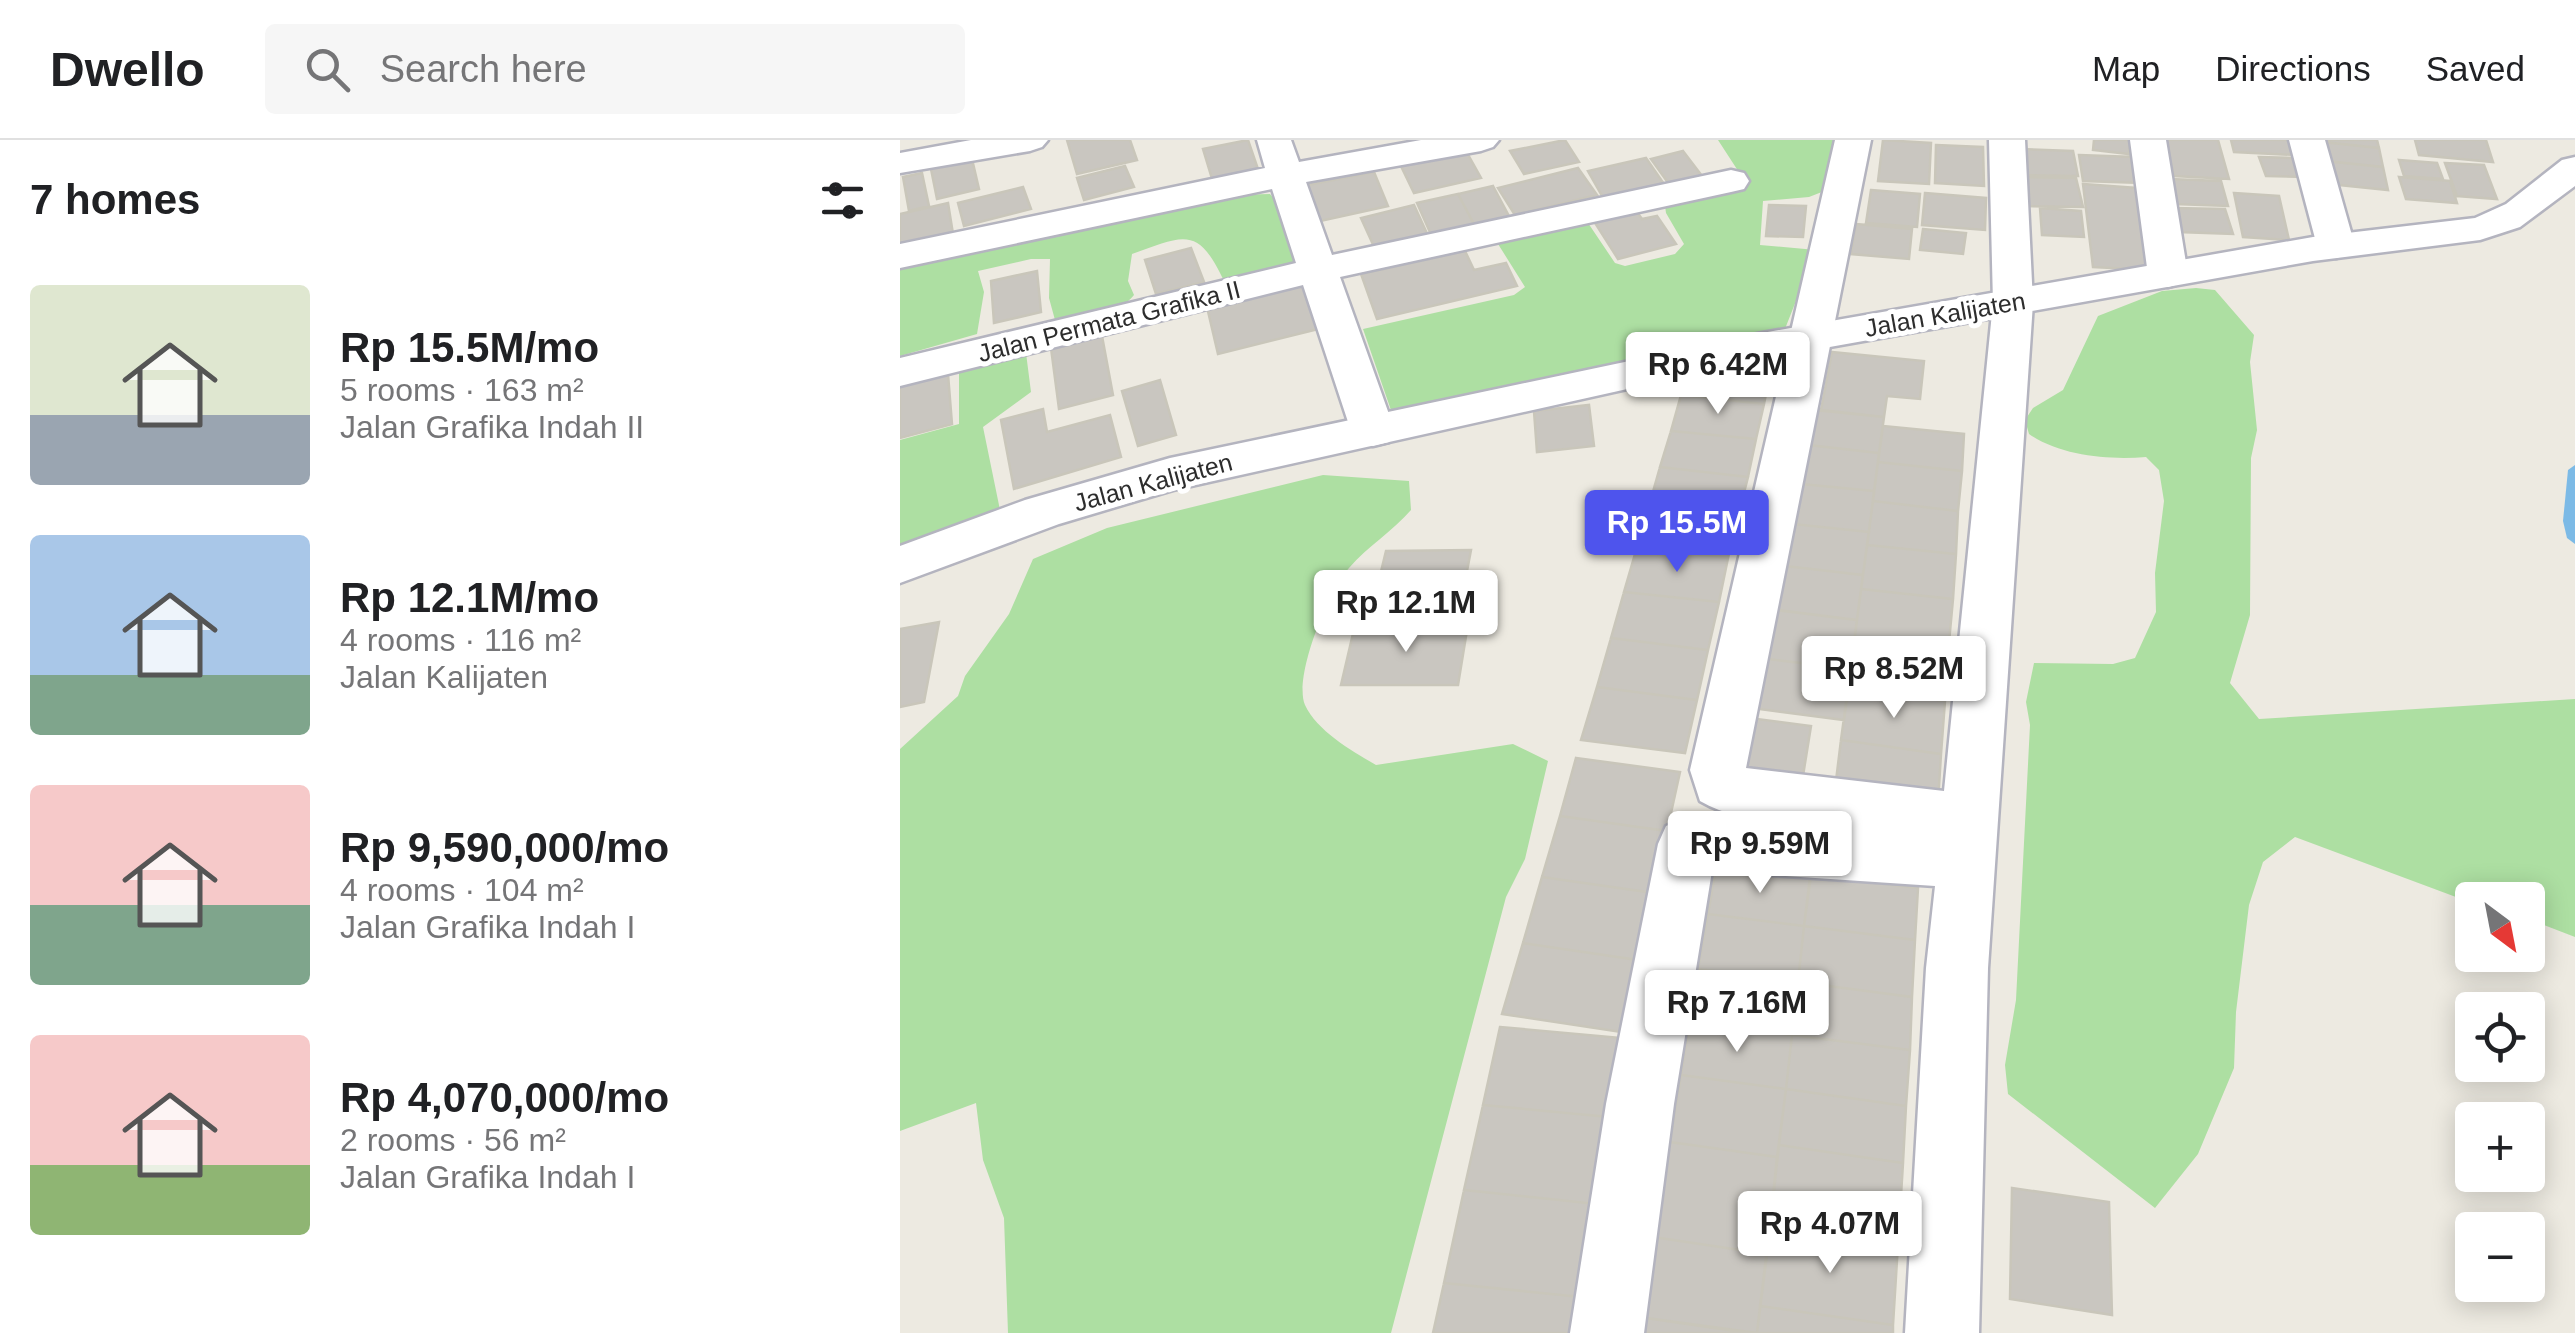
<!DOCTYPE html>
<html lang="en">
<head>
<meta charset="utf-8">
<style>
  :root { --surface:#fff; --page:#f6f6f6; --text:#202124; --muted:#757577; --line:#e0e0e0; --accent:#4e54ed }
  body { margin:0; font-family:Arial,sans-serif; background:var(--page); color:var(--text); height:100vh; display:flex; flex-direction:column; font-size:38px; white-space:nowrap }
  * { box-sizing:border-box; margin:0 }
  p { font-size:32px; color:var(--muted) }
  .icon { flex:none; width:55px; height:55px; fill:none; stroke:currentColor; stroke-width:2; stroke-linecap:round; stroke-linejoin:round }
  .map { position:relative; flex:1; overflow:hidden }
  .drawer { display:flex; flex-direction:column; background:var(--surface); width:900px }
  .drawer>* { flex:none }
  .needle { width:65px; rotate:148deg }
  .controls { position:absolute; left:1555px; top:742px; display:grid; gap:20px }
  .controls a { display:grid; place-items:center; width:90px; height:90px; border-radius:10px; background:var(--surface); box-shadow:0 5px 25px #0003; font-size:50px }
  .price { position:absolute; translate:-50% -85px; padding:0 22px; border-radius:10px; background:#fff; color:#222; font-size:32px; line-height:65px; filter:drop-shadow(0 2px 5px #0008) }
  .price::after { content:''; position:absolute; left:50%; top:60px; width:30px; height:22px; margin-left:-15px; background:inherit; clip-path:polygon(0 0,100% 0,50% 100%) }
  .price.active { background:var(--accent); color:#fff }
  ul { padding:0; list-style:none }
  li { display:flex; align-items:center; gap:30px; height:250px; padding:0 30px }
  li span { display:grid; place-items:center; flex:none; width:280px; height:200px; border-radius:10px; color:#555 }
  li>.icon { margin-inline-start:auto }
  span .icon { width:120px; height:120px; fill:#fffc; stroke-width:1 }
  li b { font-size:42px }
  h2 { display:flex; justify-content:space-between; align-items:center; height:120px; padding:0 30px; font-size:42px }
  header { display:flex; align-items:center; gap:60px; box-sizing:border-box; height:140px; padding:0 50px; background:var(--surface); border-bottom:2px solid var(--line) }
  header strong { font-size:48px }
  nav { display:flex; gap:55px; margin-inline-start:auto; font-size:35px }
  .search { width:700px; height:90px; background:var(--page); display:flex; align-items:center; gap:25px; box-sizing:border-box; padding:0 35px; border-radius:10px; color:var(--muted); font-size:38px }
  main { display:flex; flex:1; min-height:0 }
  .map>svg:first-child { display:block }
  .green { fill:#addfa2 }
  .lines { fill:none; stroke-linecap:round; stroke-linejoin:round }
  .stream { fill:#7cbae6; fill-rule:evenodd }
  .building { fill:#c9c6c0; stroke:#c9c6ba; stroke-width:2.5 }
  .street-casing { stroke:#b4b4bf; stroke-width:5 }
  .secondary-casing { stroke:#b4b4bf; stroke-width:5 }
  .street { fill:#fff; fill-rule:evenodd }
  .secondary { fill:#fff; fill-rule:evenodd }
  .labels { text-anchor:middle; stroke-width:10; stroke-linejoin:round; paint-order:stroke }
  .far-street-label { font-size:25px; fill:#2d2d2d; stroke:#fff }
</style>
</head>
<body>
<header>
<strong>Dwello</strong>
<div class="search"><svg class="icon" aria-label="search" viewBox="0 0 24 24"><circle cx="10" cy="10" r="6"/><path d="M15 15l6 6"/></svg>Search here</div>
<nav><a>Map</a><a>Directions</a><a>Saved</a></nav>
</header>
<main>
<section class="drawer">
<h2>7 homes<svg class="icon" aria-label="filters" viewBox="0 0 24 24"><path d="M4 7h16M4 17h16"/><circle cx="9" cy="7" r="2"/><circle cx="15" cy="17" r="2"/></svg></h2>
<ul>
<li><span style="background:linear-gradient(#dfe7d0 65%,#9aa5b1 0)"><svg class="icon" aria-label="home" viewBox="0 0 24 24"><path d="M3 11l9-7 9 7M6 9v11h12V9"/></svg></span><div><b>Rp 15.5M/mo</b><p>5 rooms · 163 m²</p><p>Jalan Grafika Indah II</p></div></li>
<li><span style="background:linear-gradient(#a9c7e8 70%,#7fa58c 0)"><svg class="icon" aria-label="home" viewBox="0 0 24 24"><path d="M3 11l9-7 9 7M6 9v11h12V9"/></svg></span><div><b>Rp 12.1M/mo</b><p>4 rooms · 116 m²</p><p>Jalan Kalijaten</p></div></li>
<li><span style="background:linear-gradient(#f6c9c9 60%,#7fa58c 0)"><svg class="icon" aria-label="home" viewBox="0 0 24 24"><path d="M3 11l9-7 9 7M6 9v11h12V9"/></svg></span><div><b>Rp 9,590,000/mo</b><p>4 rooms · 104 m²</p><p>Jalan Grafika Indah I</p></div></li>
<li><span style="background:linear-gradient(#f6c9c9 65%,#8fb573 0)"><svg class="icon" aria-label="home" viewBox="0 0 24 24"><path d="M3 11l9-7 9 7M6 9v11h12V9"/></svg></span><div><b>Rp 4,070,000/mo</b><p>2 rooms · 56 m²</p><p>Jalan Grafika Indah I</p></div></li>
</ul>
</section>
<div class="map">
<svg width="1675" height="1193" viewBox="0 0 1675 1193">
  <rect width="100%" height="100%" fill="#edeae1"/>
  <path class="green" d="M818 0H939L927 50 909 57 863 61 860 105 916 110 883 194 493 276 463 189 614 155 625 147 593 96 684 77 715 123 725 126 775 114 784 104 766 73 764 59 844 40Z
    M370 54 379 65 398 126 324 141C298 86 285 95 232 114L228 141 234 155C219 175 179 178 155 180L149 158 150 119H131L78 131 84 152 77 194 0 216V126L333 55Z
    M1296 148 1315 150 1354 195 1350 222 1357 290 1351 318 1350 475 1330 543 1359 579 1675 559V797L1628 779V760H1572V763L1395 697 1363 722 1349 765 1336 872 1334 928 1298 1014 1255 1068 1108 954 1105 925 1116 860 1130 585 1126 562 1134 523 1213 524 1235 518 1256 472 1255 433 1264 361 1259 330 1246 317C1208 320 1161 316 1129 294L1125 280 1133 268 1163 250 1198 176 1262 151Z
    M126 213 131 252 83 287 100 370 0 408V300L59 284V226Z
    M423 335 509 341 511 370C493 391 468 406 449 428 429 450 393 537 405 565 417 591 452 611 476 625L613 604 648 621 625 719 606 757 491 1193H108L104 1078 83 1020 76 963 0 991V609L58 556 65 536 109 474 133 419 207 388Z"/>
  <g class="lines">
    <path class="stream" d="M1675 325V404L1667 398 1663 381 1668 330Z"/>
  </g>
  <path class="building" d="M167 0H230L237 20 177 34Z
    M348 0 359 32 313 42 303 9Z
    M665 0 679 22 624 34 610 11Z
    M983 0 1031 3 1029 44 978 41Z
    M1194 0H1230L1229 14 1193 10Z
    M1265 0H1318L1329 39 1274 36Z
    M1331 0H1389L1395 15 1334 12Z
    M1422 0H1477L1479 8 1423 2Z
    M1515 0H1586L1593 22 1519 15Z
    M1423 2 1479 8 1483 27 1426 21Z
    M1036 5 1083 7 1084 46 1035 43Z
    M1120 9 1173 11 1178 36 1123 35Z
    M566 11 581 38 514 53 501 26Z
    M783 11 802 36 769 44 751 19Z
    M1179 15 1235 17 1241 43 1183 41Z
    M1359 17 1397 18 1405 37 1366 36Z
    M746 18 766 47 705 61 688 31Z
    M72 19 79 49 37 59 31 29Z
    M1499 20 1537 23 1543 39 1504 36Z
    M1426 21 1483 27 1488 50 1430 44Z
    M1545 23 1584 25 1597 59 1557 56Z
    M225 26 234 47 184 60 177 38Z
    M678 28 697 55 615 75 598 48Z
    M474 32 488 66 420 81 408 45Z
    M22 33 29 66 9 71 3 37Z
    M1116 37 1176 38 1183 67 1121 66Z
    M1499 37 1550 41 1557 63 1506 59Z
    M1269 39 1321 41 1328 66 1275 64Z
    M1183 44 1237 48 1251 130 1193 127Z
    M593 46 611 80 576 88 558 54Z
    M123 47 131 69 64 86 58 63Z
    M971 50 1020 54 1017 87 966 83Z
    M1025 53 1086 58 1085 90 1022 85Z
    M1334 53 1379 56 1389 100 1343 97Z
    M558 54 576 88 533 99 517 63Z
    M48 63 54 100 0 113V74Z
    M514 65 529 98 476 111 461 78Z
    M869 65 906 66 903 97 866 96Z
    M734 68 742 79 757 76 776 104 718 119 692 78Z
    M1140 68 1181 71 1184 97 1142 95Z
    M1272 68 1325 69 1333 94 1278 92Z
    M956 84 1012 89 1009 119 951 114Z
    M1023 89 1066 93 1063 114 1020 110Z
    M291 108 304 142 256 154 245 120Z
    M565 111 574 130 606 123 617 146 477 179 461 134Z
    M137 131 141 172 94 183 91 141Z
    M411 143 426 187 318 214 307 167Z
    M202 196 213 255 159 269 151 208Z
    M932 212 1024 221 1020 259 987 256 984 277 921 270Z
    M791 222 871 230 864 264 781 255Z
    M48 234 52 284 0 298V246Z
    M260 240 276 295 238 306 222 251Z
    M781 255 864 264 856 299 771 291Z
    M689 265 694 306 637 312 634 271Z
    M143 269 147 292 210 275 221 317 114 349 101 280Z
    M914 270 984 277 979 313 908 305Z
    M983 286 1064 294 1062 331 978 322Z
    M771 291 856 299 848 337 760 327Z
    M908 305 979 313 974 351 901 344Z
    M978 322 1062 331 1058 371 973 361Z
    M760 327 848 337 838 376 749 366Z
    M901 344 974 351 969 392 893 384Z
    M973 361 1058 371 1056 414 967 405Z
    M749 366 838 376 828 418 737 407Z
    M893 384 969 392 963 435 885 426Z
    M967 405 1056 414 1053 459 961 449Z
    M737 407 828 418 819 462 724 452Z
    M571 410 559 473H471L486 411Z
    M885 426 963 435 957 480 877 470Z
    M961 449 1053 459 1048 513 954 502Z
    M724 452 819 462 808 510 711 498Z
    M877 470 957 480 951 529 868 519Z
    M39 482 24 562 0 567V489Z
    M568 484 558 545H441L455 485Z
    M711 498 808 510 797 560 697 547Z
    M954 502 1048 513 1045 561 948 548Z
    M868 519 951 529 944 580 859 569Z
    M697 547 797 560 785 613 681 600Z
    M948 548 1045 561 1041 614 941 600Z
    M849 578 911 586 902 642 838 632Z
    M941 600 1041 614 1038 663 935 649Z
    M676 618 780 632 767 691 660 676Z
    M660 676 767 691 754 753 642 737Z
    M816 727 910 738 904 786 808 774Z
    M911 735 1018 748 1015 800 904 786Z
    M642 737 754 753 738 820 623 803Z
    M808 774 904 786 898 842 798 829Z
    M904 786 1015 800 1012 857 898 842Z
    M623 803 738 820 722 892 602 874Z
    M798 829 898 842 892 895 790 881Z
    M898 842 1012 857 1010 910 892 895Z
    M790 881 892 895 886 949 781 935Z
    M600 887 722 898 709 977 583 965Z
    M892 895 1010 910 1006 966 886 949Z
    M781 935 886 949 877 1017 770 1002Z
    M886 949 1006 966 1003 1023 879 1005Z
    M583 965 709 977 696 1064 564 1050Z
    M770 1002 877 1017 867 1114 753 1097Z
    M879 1005 1003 1023 998 1104 870 1086Z
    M1112 1048 1209 1062 1212 1175 1110 1159Z
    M564 1050 696 1064 681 1157 544 1143Z
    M870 1086 998 1104 993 1185 860 1166Z
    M753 1097 867 1114 857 1193 739 1177Z
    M544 1143 681 1157 676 1193H533Z
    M860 1166 993 1185V1193H857Z
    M739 1177 848 1193H737Z"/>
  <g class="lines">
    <g class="street-casing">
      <path id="street" d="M71 0H148L142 7 130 11 0 33V13Z
        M357 0H391L399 22 521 0H599L593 7 581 11 406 42 432 115 831 30 844 33 849 41 844 49 831 52 440 137 495 291 489 302 473 306 457 302 451 291 403 145 0 246V218L396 123 372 49 0 128V104L365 28Z
        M935 0H971L846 628 1044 651 1093 163 1089 0H1125L1133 163 1088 828 1079 1193H1005L1026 828 1035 746 812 731 774 964 744 1193H670L706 964 758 704 766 686 787 678 929 687C886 682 837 683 800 661L790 630Z
        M1230 0H1266L1288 135 1282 143 1268 147 1254 143 1248 135Z
        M1389 0H1425L1455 106 1450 114 1436 118 1422 114 1417 106Z"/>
    </g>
    <g class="secondary-casing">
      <path id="secondary" d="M1675 17V46L1620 87 1580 100 1413 121 862 219 273 350 159 384 0 443V406L125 360 270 318 862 193 1413 97 1575 78 1606 64 1662 20Z"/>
    </g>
    <use href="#street" class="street"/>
    <use href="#secondary" class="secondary"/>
  </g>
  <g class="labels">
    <g class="far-street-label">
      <text transform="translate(1045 174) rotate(-10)" y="9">Jalan Kalijaten</text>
      <text transform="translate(209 181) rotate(-14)" y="9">Jalan Permata Grafika II</text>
      <text transform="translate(253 342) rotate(-15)" y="9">Jalan Kalijaten</text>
    </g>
  </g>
</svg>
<div class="controls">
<a><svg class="needle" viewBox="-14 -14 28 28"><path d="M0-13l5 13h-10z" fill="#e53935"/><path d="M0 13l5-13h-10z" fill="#757577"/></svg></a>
<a><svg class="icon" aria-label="locate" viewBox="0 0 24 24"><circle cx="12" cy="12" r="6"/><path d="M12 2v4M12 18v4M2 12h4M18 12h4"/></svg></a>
<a>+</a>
<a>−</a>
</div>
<b class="price" style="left:818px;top:277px">Rp 6.42M</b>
<b class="price active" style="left:777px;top:435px">Rp 15.5M</b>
<b class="price" style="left:506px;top:515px">Rp 12.1M</b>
<b class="price" style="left:994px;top:581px">Rp 8.52M</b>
<b class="price" style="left:860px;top:756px">Rp 9.59M</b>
<b class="price" style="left:837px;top:915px">Rp 7.16M</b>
<b class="price" style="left:930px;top:1136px">Rp 4.07M</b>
</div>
</main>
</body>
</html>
